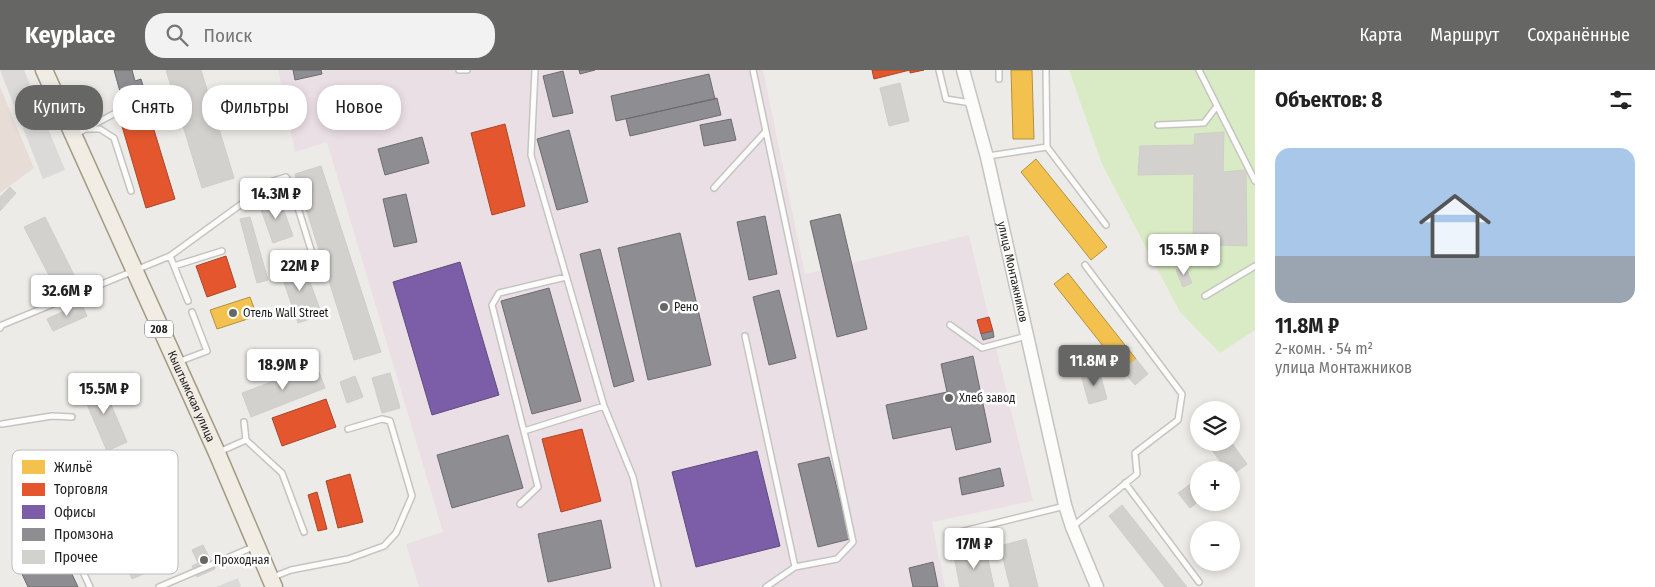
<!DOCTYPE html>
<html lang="ru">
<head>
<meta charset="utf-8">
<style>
  :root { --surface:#fff; --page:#f2f2f2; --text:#222; --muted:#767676; --line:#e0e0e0; --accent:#666664 }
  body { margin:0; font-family:"Fira Sans Condensed",sans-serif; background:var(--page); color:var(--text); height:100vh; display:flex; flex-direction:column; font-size:19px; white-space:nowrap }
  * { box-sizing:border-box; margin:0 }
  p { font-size:16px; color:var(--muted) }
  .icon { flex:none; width:28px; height:28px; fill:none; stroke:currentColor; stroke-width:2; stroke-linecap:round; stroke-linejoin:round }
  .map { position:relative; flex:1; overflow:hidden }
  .drawer { display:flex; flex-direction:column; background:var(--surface); width:400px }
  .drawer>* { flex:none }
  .guide { position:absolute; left:15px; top:15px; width:475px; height:45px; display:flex; gap:10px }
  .tools { position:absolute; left:1190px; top:331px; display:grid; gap:10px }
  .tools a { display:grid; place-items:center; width:50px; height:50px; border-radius:50%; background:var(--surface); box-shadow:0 2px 8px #0003; font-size:25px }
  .price { position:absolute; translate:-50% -42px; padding:0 11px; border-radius:5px; background:#fff; color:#222; font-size:16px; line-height:32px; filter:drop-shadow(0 1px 2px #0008) }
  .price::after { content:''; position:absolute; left:50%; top:30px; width:15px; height:11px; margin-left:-8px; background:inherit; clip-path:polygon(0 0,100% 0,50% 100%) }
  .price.selected { background:var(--accent); color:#fff }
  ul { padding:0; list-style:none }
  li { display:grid; align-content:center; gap:10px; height:265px; padding:0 20px }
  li+li { border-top:1px solid var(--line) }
  li span { display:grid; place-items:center; height:155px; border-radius:15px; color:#555 }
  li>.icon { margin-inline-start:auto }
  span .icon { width:90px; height:90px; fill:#fffc; stroke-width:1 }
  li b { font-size:21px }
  h2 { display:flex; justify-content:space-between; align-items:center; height:60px; padding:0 20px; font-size:21px }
  .chip { padding:0 18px; border-radius:20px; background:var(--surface); box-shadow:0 2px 8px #0003; font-size:18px; line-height:45px }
  .chip.selected { background:var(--accent); color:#fff }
  header { display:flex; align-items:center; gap:30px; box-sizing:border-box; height:70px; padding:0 25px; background:var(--accent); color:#fff }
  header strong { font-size:24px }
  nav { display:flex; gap:28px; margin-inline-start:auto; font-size:18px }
  .search { width:350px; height:45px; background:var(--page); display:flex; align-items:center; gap:12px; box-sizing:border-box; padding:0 18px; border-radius:20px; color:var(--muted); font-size:19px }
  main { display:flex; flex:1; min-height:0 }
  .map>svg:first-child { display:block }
  .industrial { fill:#ebdfe6 }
  .religious { fill:#dbdad8 }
  .military { fill:#e8dcd6 }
  .grass { fill:#d8ebc4 }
  .homes { fill:#f2c14e; stroke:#b29040 }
  .shops { fill:#e4572e; stroke:#a94629 }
  .offices { fill:#7b5ea7; stroke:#5f4b7e }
  .industry { fill:#8d8d92; stroke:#6c6c6f }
  .building { fill:#d3d1ce; stroke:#d0cdc8 }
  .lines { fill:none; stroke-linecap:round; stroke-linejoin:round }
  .service-casing { stroke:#c5c4c3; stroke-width:8 }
  .tertiary-casing { stroke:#c5c4c3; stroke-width:15 }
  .primary-casing { stroke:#a39a83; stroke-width:19 }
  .service { stroke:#fcfcfb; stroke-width:5 }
  .tertiary { stroke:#fcfcfb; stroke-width:12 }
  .primary { stroke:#f1ece4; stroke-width:16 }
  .poi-dot { fill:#666664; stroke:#fff; stroke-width:2 }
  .labels { text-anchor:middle; stroke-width:5; stroke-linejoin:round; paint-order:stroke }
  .shield { fill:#fff; stroke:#626262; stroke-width:1 }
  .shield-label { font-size:11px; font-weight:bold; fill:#1e1e1e }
  .street-label { font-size:12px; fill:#1e1e1e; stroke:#fff }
  .poi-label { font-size:12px; fill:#1e1e1e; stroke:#fff; text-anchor:start }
  .key { fill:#fff; stroke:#bcbcbc; stroke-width:1 }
  .key-label { font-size:14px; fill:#1e1e1e }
</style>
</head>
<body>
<header>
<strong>Keyplace</strong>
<div class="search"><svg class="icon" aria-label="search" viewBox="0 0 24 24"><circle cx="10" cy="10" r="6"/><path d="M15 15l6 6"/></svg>Поиск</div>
<nav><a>Карта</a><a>Маршрут</a><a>Сохранённые</a></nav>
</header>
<main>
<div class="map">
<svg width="1255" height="517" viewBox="0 0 1255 517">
  <rect width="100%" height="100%" fill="#edebe7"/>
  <path class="industrial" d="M278 0H763L805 204 969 165 1033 431 932 452 945 517H419L406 474 443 462 327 72 295 82Z"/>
  <path class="religious" d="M0 0H24L65 100 43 109Z
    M238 508 241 517H216Z"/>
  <path class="military" d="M0 17 34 98 0 123Z"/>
  <path class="grass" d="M1069 0H1255V260L1220 283 1180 242 1102 94Z"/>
  <path class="homes" d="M1011 0H1032L1034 69H1013Z
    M1036 89 1107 177 1091 190 1021 102Z
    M1068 203 1136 289 1122 300 1054 214Z
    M250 227 257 246 217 259 210 240Z"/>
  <path class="shops" d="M872 0H924L910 3V0L874 9Z
    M147 37 175 129 146 138 119 46Z
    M505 54 525 136 492 145 471 63Z
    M226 186 236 217 207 227 196 196Z
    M989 247 993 261 981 264 977 250Z
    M326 329 336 357 282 376 272 348Z
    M582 359 601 431 561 442 542 369Z
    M350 404 363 452 338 458 326 411Z
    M317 422 327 459 318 461 308 425Z"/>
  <path class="offices" d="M460 192 499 325 432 345 393 212Z
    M757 381 780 476 696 497 672 402Z"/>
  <path class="industry" d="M114 0H132L135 11 141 9 144 19 121 25Z
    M293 0H321L322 4 295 10Z
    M579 0H595L580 4Z
    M563 1 573 43 553 47 543 6Z
    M709 4 715 29 616 51 611 26Z
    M717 28 721 45 630 66 626 49Z
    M731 49 736 70 704 76 700 55Z
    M569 60 588 132 557 140 537 69Z
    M422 67 429 93 385 105 378 79Z
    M406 124 417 172 394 177 383 129Z
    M840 144 867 259 837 267 810 151Z
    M765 146 777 204 749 210 737 152Z
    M680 163 711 295 648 310 618 178Z
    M600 179 634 311 614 317 580 184Z
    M549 218 581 331 532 344 501 231Z
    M779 220 796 288 769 295 753 227Z
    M993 261 994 267 983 270 981 264Z
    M973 286 991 372 956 380 951 357 893 369 886 335 947 322 941 294Z
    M508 365 523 418 452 438 437 385Z
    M829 387 850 469 818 477 798 394Z
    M1000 398 1004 416 962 425 959 408Z
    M601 450 611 498 548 512 538 464Z
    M57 472 78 517H28L16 491Z
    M933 492 938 517H913L909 498Z"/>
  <path class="building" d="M166 0H201L234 108 202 118Z
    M900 13 909 51 889 56 880 18Z
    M1224 62 1223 102 1246 100 1247 176 1193 174 1194 104 1138 105 1140 76 1194 75 1195 64Z
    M321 96 381 282 354 290 295 104Z
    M10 117 16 123 0 141V127Z
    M279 127 293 166 273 173 259 134Z
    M45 147 76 209 56 219 24 157Z
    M250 147 268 210 257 213 240 149Z
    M302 190 322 245 298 253 279 198Z
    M1185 196 1192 213 1183 217 1176 200Z
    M81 233 87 246 53 261 47 249Z
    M1136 289 1148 304 1135 315 1122 300Z
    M316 295 325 318 251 347 242 323Z
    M1099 300 1107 329 1089 334 1081 305Z
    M390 303 400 338 382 343 372 308Z
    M355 306 363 327 347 333 340 312Z
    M100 309 127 372 107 381 80 318Z
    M1206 372H1231L1247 394 1231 406V400H1209L1220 391Z
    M1199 408V431L1190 438 1178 423Z
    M1122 435 1187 517H1165L1109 446Z
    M1026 469 1038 517H1010L1000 476Z
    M203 475 215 499 197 507 192 496 198 493 192 480Z
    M986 480 994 517H960L954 486Z
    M142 485 150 501 132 509 125 493Z"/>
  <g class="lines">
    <g class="service-casing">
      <path id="service" d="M459 0H467
        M535 0 531 85 604 336 633 407 658 517
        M753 0 853 472 837 489 795 497
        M939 0 946 29 971 33
        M1046 0 1047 77 1106 155
        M1199 0 1255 111
        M999 9V0
        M1158 55 1204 53 1217 36
        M86 59H100L114 68 131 121
        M76 64 151 24
        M988 86 1047 77
        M714 118 766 61
        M170 186 188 231
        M174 196 222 181
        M1205 226 1255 196
        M950 255 982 278 1027 266
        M0 258 2 255 170 186 273 111 286 107 291 115 311 180
        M745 266 795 497 766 517
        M178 292 207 281 192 242
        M244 352 246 370 282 403 304 462
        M2 354 52 346 72 347
        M524 361 604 336
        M219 382 246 370
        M1125 413 1199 512
        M520 434 538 417 492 235 499 223 566 207
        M1072 457 1137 404 1135 383 1178 350 1182 324 1085 195
        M948 465 1065 436
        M273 507 291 500 348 489 384 476 396 463 412 426 390 351 382 349 348 359
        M90 517 58 448 146 408
        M159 517 253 477"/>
    </g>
    <g class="tertiary-casing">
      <g id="tertiary">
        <path id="s1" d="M963 0 987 87 1065 435 1072 457 1097 517"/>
      </g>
    </g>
    <g class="primary-casing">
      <g id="primary">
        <path id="s2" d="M44 0 217 383 274 517"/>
      </g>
    </g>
    <use href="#service" class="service"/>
    <use href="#tertiary" class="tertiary"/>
    <use href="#primary" class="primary"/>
  </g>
  <g class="poi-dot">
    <circle cx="664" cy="237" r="5"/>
    <circle cx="233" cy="243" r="5"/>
    <circle cx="949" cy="328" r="5"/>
    <circle cx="204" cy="490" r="5"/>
  </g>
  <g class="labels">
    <rect class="shield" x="145" y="250.5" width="28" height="17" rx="4"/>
    <g class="shield-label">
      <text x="159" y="263">208</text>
    </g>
    <g class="street-label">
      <text dy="4" stroke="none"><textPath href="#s1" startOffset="208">улица Монтажников</textPath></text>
      <text dy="4" stroke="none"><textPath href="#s2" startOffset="358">Кыштымская улица</textPath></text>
    </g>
    <g class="poi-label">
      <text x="674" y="241">Рено</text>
      <text x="243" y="247">Отель Wall Street</text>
      <text x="959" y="332">Хлеб завод</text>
      <text x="214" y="494">Проходная</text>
    </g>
  </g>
  <rect x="12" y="380" width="166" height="124" rx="8" class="key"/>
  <rect x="22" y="390" width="23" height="14" fill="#f2c14e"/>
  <rect x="22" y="413" width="23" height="13" fill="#e4572e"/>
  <rect x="22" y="435" width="23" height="14" fill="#7b5ea7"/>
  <rect x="22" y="458" width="23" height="13" fill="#8d8d92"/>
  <rect x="22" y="480" width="23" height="14" fill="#d3d1ce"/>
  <g class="key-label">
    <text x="54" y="402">Жильё</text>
    <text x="54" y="424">Торговля</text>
    <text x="54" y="447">Офисы</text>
    <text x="54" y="469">Промзона</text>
    <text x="54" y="492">Прочее</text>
  </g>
</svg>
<div class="tools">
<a><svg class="icon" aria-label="layers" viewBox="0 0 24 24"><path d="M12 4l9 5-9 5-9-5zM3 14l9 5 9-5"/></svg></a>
<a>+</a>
<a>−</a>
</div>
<b class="price" style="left:276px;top:150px">14.3M ₽</b>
<b class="price" style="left:1184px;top:206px">15.5M ₽</b>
<b class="price" style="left:300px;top:222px">22M ₽</b>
<b class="price" style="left:67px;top:247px">32.6M ₽</b>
<b class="price selected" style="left:1094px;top:317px">11.8M ₽</b>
<b class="price" style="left:283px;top:321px">18.9M ₽</b>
<b class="price" style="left:104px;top:345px">15.5M ₽</b>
<b class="price" style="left:974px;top:500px">17M ₽</b>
<div class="guide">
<a class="chip selected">Купить</a>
<a class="chip">Снять</a>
<a class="chip">Фильтры</a>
<a class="chip">Новое</a>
</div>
</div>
<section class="drawer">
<h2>Объектов: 8<svg class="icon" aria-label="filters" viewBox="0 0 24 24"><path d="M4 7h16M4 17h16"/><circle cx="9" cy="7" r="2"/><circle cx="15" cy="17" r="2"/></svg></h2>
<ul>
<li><span style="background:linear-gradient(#a9c7e8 70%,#9aa5b1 0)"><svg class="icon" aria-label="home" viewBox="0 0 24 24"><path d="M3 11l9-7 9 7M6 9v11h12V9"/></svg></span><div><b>11.8M ₽</b><p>2-комн. · 54 m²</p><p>улица Монтажников</p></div></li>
</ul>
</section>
</main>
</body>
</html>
